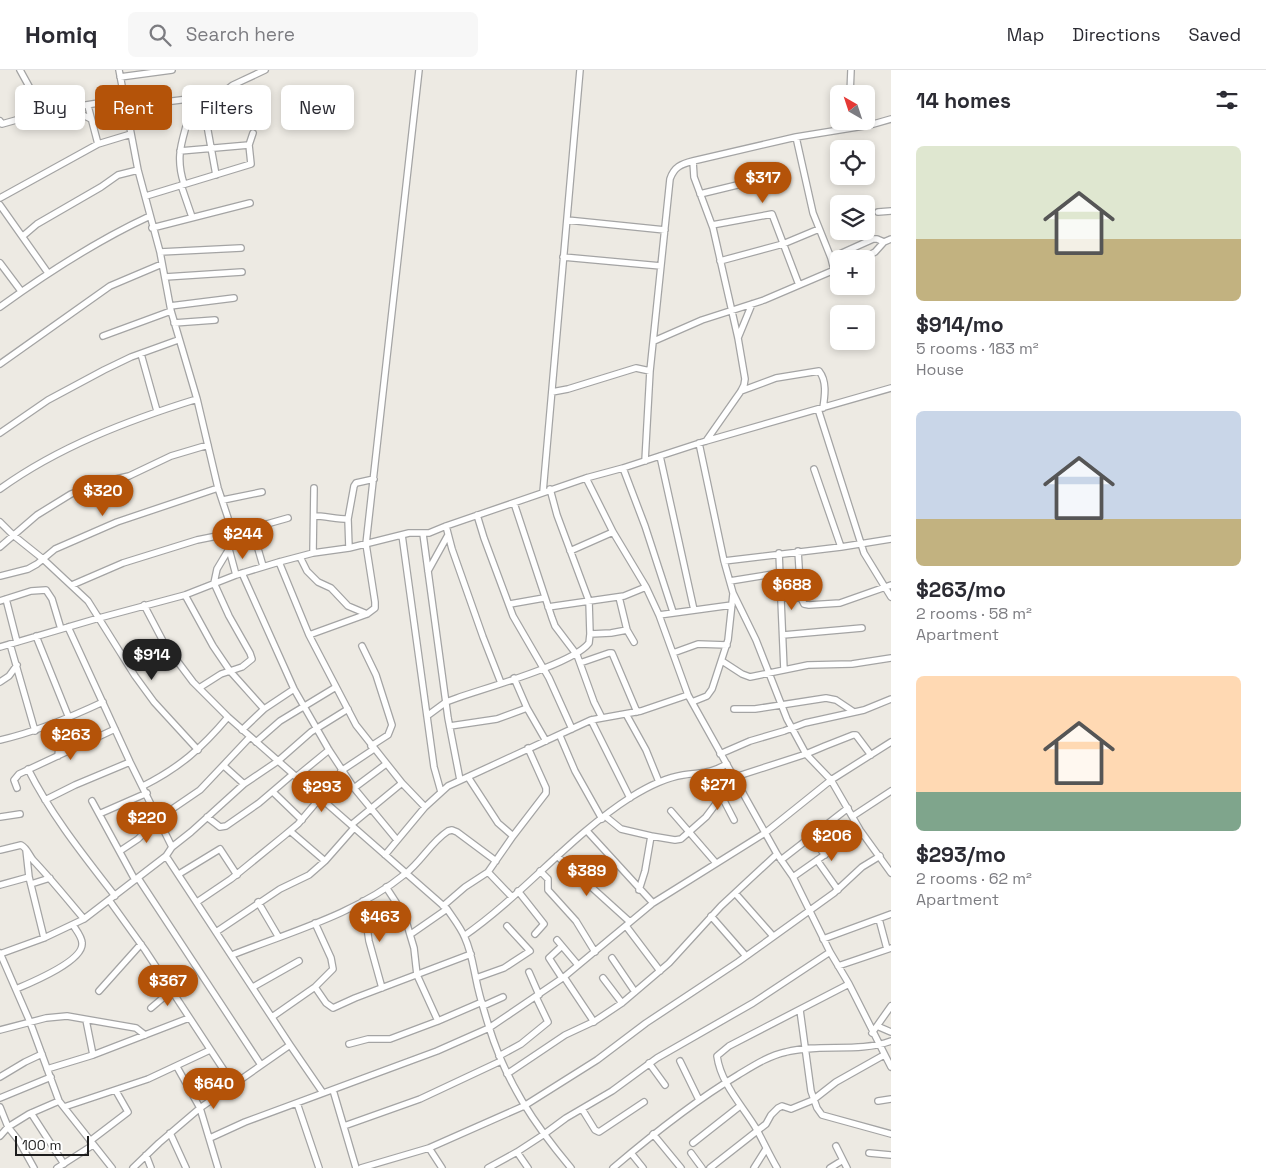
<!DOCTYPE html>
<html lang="en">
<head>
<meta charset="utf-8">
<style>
  :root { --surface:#fff; --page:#f7f7f7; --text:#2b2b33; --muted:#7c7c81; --line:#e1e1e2; --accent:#b45309 }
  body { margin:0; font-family:"Space Grotesk",sans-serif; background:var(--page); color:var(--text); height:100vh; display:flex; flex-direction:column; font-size:19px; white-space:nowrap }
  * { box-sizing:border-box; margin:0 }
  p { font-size:16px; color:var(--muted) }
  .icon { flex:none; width:28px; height:28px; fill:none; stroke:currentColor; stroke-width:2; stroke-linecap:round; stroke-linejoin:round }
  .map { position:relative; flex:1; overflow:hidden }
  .sheet { display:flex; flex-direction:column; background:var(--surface); width:375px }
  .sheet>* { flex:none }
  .hud { position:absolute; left:15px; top:15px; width:475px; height:45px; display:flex; gap:10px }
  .needle { width:32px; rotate:321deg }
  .controls { position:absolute; left:830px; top:15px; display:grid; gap:10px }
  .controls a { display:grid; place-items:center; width:45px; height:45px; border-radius:8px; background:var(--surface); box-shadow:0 2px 8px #0003; font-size:25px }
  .scale { position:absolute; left:15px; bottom:12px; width:74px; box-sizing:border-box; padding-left:5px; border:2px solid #1d1d1d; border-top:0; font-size:14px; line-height:18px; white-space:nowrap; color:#1d1d1d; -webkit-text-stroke:4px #fff; paint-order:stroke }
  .price { position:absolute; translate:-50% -42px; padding:0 11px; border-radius:18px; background:var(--accent); color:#fff; font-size:16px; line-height:32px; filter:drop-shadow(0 1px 2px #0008) }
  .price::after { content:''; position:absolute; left:50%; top:30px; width:15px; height:11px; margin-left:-8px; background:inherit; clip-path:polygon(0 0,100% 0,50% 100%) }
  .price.active { background:#222; color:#fff }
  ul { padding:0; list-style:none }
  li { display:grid; align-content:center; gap:10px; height:265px; padding:0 25px }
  li span { display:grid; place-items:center; height:155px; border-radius:8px; color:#555 }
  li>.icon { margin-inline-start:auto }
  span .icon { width:90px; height:90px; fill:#fffc; stroke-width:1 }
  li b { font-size:21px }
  h2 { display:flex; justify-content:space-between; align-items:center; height:60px; padding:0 25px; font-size:21px }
  .tag { padding:0 18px; border-radius:8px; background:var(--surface); box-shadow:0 2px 8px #0003; font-size:18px; line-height:45px }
  .tag.active { background:var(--accent); color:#fff }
  header { display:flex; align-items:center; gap:30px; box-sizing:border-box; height:70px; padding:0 25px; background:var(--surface); border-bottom:1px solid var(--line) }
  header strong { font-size:24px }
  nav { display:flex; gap:28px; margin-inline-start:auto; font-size:18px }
  .search { width:350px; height:45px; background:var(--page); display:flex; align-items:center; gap:12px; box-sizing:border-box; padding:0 18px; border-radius:8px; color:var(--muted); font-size:19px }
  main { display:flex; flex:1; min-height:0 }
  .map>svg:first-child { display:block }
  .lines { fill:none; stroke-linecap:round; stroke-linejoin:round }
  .minor-casing { stroke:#a4a4a4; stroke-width:8 }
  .minor { stroke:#fff; stroke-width:5.5 }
</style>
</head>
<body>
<header>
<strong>Homiq</strong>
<div class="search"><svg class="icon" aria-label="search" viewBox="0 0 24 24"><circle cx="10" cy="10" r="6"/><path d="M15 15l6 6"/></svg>Search here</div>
<nav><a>Map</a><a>Directions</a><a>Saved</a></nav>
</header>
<main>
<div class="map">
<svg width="891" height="1098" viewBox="0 0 891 1098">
  <rect width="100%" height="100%" fill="#edeae3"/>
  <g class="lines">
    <g class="minor-casing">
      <path id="minor" d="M20 0 31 20 33 45
        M119 0 138 100 160 182 171 241 197 329 218 418 228 448 231 463 229 479 236 505
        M120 7 172 0
        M31 20 57 39
        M850 24 851 0
        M88 36 98 74
        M125 37 220 25 233 15 265 0
        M68 38 91 49
        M206 50 216 105
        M0 51 2 54 48 41 124 29
        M796 67 813 143 831 188
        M180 81 249 75 253 63
        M693 91 694 107 713 158 738 268 745 309 744 315 741 321 706 371
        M184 114C172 77 189 63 191 29
        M181 115 192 147
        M700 124 762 109
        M146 126 251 94 249 75
        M0 128 98 74 131 64
        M0 135 48 203
        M878 142 891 141
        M567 150 665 160
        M712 155 772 144 799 215
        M152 158 250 133
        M23 166 37 154 101 117 118 105 138 100
        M160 182 241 178
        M563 187 661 196
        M862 189 875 182 884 172 891 169
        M720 191 783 174 819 159
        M0 193 21 221
        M834 200 831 188 873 169H877L884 172
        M165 207 242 202
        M170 236 234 228
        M0 237C47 203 96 171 150 146
        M174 253 215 250
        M103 266 171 241
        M738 268 752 234
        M654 271 702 250 764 230 839 198
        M141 284 157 341
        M0 294 110 216 162 194
        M741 321 776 308 819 301C827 311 825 325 823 338
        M552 322 568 319 636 298 650 301
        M818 339 864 483 891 527
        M0 363 48 330 104 300 131 287 178 270
        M699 373 724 491 733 523 756 570 787 649 806 684 831 710 860 760 891 803
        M660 386 694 540
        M645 391 650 301 670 109C674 97 681 94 693 91L796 67 870 55 891 49
        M623 398 645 456 673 542
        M814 399 841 477
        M586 408 613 462 646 517 659 545 688 625 777 784 793 807 830 882 849 914 891 997
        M0 419C58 377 129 350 197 329
        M543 422 580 0
        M223 430 262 422
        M514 433 552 548 555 556 577 585 594 632 602 648
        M477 445 484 468 513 546 549 608 572 659
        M314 446C325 446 336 449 348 449
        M0 452 13 465 43 489 88 531 135 606 154 632 198 680
        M446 456 452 479 483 567 501 613
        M252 458 263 496
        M423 464 448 648 460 710
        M402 465 434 697 441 722
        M0 477 37 445 71 424 103 412 129 406 171 386 208 375
        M349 478 348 449 354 416 356 413 374 409
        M570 481 613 462
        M798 481 801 528 804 534 809 535 840 533 891 515
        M313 483 314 418
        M779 483 784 600
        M300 487 307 501 318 512 331 518 348 536 367 544
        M724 491 841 477 891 469
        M279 492 309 565 356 655 402 713 425 737
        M428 501 448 465
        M242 503 294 619 329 680 354 718 397 770
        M0 506 28 499 37 494 55 479 117 452 218 418
        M730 511 780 503
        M72 515 123 493 197 470 242 461 288 448
        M185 525 213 576 230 601 264 639
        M619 527 627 560 634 572
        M781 528H801
        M6 529 17 572
        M0 531 31 521 46 520 52 529 61 559
        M510 534 544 528
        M144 535 164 573 181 596 193 612 228 647 447 839C453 848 461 858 465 868 471 881 473 895 476 909 479 925 484 941 489 957 506 1012 534 1054 571 1098
        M548 537 624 526 646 517
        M659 545 732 535
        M68 557 130 692 172 777
        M590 564 611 563 627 560
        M309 565 367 544 375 538V532L366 474 419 0
        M783 565 862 558
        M36 566 69 648
        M10 574 35 661
        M362 576 376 605 392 655 388 665 371 676
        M0 577 99 548 185 525 236 505 279 492 313 483 349 478 409 463H429L446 456 586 408 623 398 706 371 891 318
        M673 583 698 574 727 575
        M722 591 742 604 750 607 808 595 852 594 891 588
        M580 593 609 583H612L637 642
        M0 612 9 606 17 595
        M199 618 221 604 242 597 252 589 250 583 229 546 214 513 217 499 229 479
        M692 632 707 626 712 619 728 570 733 524
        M527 638 546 671
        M734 639H755L826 628 836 630 854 642
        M626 644 646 680 659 712
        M427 646 446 632 457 628C485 618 573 594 589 573L590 564 589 531 557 445 550 419
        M591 650 630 728
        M55 653 69 681
        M450 656 497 649 527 638 514 608
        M242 660 264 639 294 619
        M560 666 575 701 602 749
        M0 670C36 662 69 648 103 632
        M256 672 280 651 336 617
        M720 684 750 671 784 661 805 653 864 640 891 629
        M58 686 59 675 62 668
        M224 696 244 714
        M28 699C51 745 84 786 115 826
        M341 701 374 679
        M296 707 329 680
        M468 707 498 753 513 766
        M143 716C179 698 202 678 228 647
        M17 718 14 710 19 704 115 659
        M354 718 386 694
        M273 722 302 750
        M720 723 734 750
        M45 730 75 715 130 692
        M92 731 135 810
        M671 741 716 793
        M99 744 147 723
        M605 746 621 759 651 766
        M853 746 891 721
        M0 747 20 744
        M207 747 220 757 226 756 259 733 293 704
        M351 755 402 713
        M290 761 325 791
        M587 761 653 833
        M812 768 825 785
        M0 780 21 775C27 778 29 785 33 790 51 809 67 829 84 849
        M26 780 29 807 44 868
        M120 781 138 769 159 748 200 720 250 667
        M385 785 425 737 448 716 591 650 641 641 688 625
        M166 786 290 975 323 1023
        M557 786 630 852
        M781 790 848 738
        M817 790 838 820
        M540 801 548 809V820L576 851 595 882
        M488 802 512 827
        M179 804 220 779 237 805
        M793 807 860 760
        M138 808 261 995
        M31 814 50 808
        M0 815 29 807
        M386 817 399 837 406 851 414 878 417 905 438 951
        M639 820 645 801 651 766 675 770 681 769 706 747 718 731 723 719 735 707 806 684 825 676 853 665H856L871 685
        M518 821 544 854 535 864
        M735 823 773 866
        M109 830 145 880 233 1014
        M363 831 369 871 382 918
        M197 832 231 809 285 765 298 754 320 728
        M258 832 278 866
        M443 836 465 817 488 802 513 766 546 723V718L528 678
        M711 846 746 886
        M879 849 887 879
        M626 856 660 901
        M216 862 280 819 309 805 325 791 354 758
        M411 864 447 839
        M464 866C523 825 570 766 631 727 647 717 664 708 683 705 702 702 709 704 727 694
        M823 869 891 844
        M557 870 578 895
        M0 883 30 952 59 1031 112 1098
        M0 884 44 868 84 849 166 786 172 777 191 762 244 714 278 691 311 662 348 639
        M232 885C290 862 356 844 405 804 421 792 431 772 448 761L452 760 457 762 496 791
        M612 888 635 922
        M838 896 891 878
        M529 902 539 925
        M564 907 594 952
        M476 908 504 898 530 881 507 856
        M562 908 549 888 562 876
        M603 908 622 933
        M253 917 299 891
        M315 917 326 933 333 938 355 928 471 884
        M16 919C30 913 84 891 82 873 82 867 76 860 73 855
        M99 921 141 874
        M483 936 503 927
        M151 938 171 921
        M800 940 811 1021 817 1038 822 1045 891 1064
        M272 947 315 917 333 899 331 888 315 853
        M86 950 93 985
        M877 956 891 962
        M0 960 46 948 67 946 136 958 145 965
        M872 963 891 936
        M349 974 368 969H390L438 951 482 932
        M499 986 521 974 548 952 536 927
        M680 991 699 1030
        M649 993 665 1015
        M177 997 200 1038 218 1098
        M47 999 93 985 189 948
        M507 1004 565 965 595 951 622 933 669 893 721 836 777 784
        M0 1007 25 992 42 984
        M333 1020 356 1098
        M0 1028 51 1007
        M878 1031 891 1029
        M297 1033 319 1098
        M0 1037 8 1057 19 1071 34 1098
        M64 1037 148 1009 210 980
        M582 1039 595 1060 599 1062 644 1032
        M31 1043 64 1094
        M344 1056 420 1029 501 991
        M170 1063 186 1098
        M653 1064 681 1098
        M0 1066 8 1057 29 1044 59 1031
        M210 1068 245 1052 437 981 489 958 564 907 653 833 765 763 831 710 891 672
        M90 1071 128 1042 116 1021
        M693 1073 740 1036
        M836 1076 847 1098
        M429 1078 442 1098
        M517 1082 528 1098
        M631 1083 643 1098
        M691 1083 702 1098
        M869 1083 891 1085
        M146 1085 151 1098
        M57 1098 93 1075
        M133 1098 159 1073 200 1038 290 975
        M361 1098 429 1078 524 1036 597 990 646 953 738 892 834 823 862 797 880 786
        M488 1098 517 1082 543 1065 566 1048 612 1021 657 988 753 933 830 882
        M613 1098C653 1064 693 1032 738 1005 753 996 768 986 786 982 820 973 858 983 891 971
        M710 1098 766 1054 771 1045 778 1038 782 1036 791 1039 813 1030 836 1012 884 985
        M754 1098 766 1079
        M777 1098C770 1086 764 1073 757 1060 744 1037 721 1015 717 986L729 976 849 914
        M830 1098 843 1090"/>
    </g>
    <use href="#minor" class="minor"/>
  </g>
</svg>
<div class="controls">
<a><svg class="needle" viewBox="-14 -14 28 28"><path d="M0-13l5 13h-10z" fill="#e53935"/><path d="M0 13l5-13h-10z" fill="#7c7c81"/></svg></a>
<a><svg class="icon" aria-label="locate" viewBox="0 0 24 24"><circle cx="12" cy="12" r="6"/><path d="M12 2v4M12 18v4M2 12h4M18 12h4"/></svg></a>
<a><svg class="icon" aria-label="layers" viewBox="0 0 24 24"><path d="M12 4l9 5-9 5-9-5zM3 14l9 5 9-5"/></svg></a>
<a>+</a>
<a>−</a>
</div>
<div class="scale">100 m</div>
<b class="price" style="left:763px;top:134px">$317</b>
<b class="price" style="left:103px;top:447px">$320</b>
<b class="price" style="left:243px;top:490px">$244</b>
<b class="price" style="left:792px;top:541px">$688</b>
<b class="price active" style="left:152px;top:611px">$914</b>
<b class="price" style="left:71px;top:691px">$263</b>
<b class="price" style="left:718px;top:741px">$271</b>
<b class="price" style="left:322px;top:743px">$293</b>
<b class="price" style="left:147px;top:774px">$220</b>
<b class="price" style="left:832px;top:792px">$206</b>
<b class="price" style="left:587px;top:827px">$389</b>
<b class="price" style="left:380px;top:873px">$463</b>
<b class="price" style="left:168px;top:937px">$367</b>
<b class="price" style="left:214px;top:1040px">$640</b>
<div class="hud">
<a class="tag">Buy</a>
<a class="tag active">Rent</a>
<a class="tag">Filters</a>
<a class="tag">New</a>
</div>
</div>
<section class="sheet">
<h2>14 homes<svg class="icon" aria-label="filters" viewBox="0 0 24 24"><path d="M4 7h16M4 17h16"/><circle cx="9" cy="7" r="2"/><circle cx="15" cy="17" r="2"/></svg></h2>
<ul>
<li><span style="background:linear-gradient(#dfe7d0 60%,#c2b280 0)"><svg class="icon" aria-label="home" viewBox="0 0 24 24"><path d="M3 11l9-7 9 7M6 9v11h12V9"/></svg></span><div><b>$914/mo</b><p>5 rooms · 183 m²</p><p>House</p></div></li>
<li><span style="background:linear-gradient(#c9d6e8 70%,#c2b280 0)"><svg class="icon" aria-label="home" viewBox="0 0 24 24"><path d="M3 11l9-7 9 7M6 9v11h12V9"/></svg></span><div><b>$263/mo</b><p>2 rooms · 58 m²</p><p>Apartment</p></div></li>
<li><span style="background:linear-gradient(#ffd9b3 75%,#7fa58c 0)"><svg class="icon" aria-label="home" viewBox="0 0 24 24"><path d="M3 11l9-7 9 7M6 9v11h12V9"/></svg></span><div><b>$293/mo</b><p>2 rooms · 62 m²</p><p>Apartment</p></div></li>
</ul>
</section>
</main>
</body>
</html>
